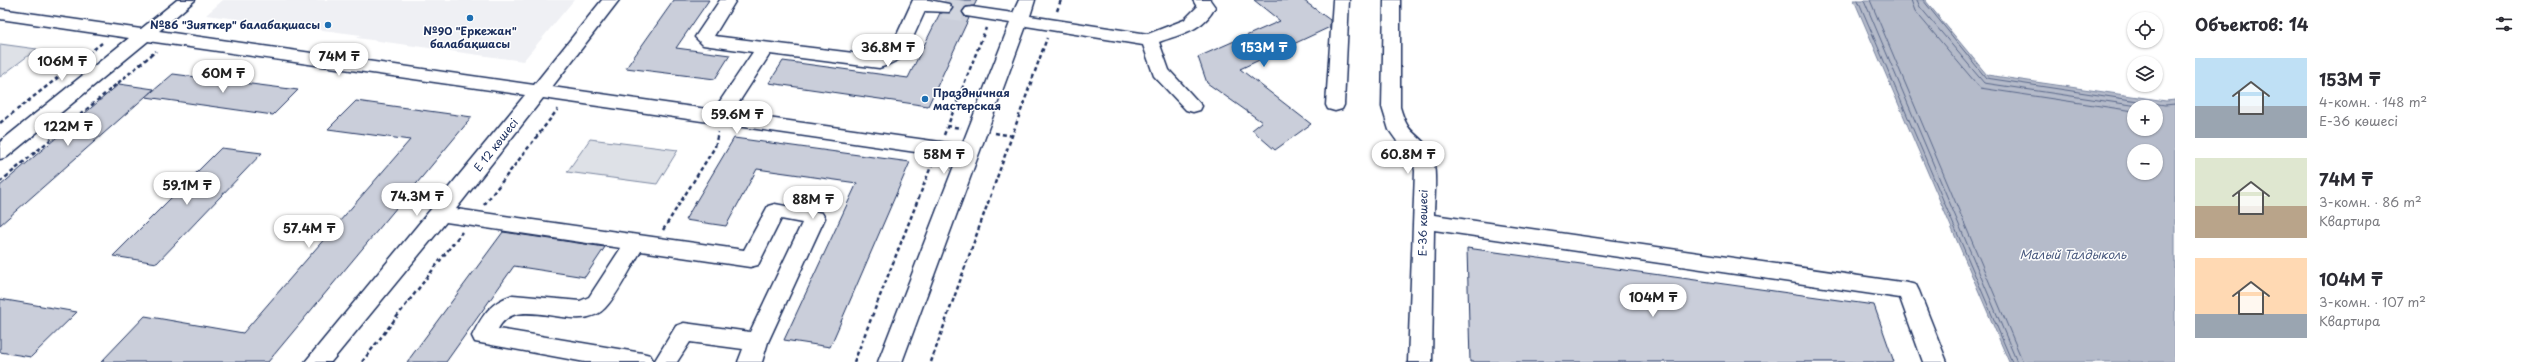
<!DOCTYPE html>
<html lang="ru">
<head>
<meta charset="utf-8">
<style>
  :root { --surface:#fff; --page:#f7f7f7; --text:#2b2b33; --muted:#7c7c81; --accent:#1f6fb2 }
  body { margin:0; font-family:"Playpen Sans",sans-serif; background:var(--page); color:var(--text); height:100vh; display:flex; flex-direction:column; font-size:15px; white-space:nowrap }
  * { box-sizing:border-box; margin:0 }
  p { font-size:13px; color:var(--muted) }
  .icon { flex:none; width:22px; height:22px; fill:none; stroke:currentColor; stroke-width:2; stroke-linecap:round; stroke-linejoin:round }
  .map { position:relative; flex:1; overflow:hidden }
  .details { display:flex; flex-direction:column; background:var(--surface); width:360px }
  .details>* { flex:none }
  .controls { position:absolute; left:2127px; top:12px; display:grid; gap:8px }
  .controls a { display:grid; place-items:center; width:36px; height:36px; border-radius:50%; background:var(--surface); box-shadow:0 1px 3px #0004; font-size:20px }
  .price { position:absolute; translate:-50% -34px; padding:0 9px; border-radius:14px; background:#fff; color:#222; font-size:13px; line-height:26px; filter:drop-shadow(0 1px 2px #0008) }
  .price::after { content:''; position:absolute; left:50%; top:24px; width:12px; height:9px; margin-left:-6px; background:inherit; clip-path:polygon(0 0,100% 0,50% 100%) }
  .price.on { background:var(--accent); color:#fff }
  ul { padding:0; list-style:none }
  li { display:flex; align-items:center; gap:12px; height:100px; padding:0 20px }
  li span { display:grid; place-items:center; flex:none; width:112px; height:80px; border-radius:0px; color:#555 }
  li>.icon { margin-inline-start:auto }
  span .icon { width:48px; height:48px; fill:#fffc; stroke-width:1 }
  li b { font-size:17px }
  h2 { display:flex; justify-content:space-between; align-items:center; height:48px; padding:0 20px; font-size:17px }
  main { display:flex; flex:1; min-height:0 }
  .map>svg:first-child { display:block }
  .built { fill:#eff0f4 }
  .green { fill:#dee1e7; stroke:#7c88a2 }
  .water { fill:#b5bbca; stroke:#77839f; fill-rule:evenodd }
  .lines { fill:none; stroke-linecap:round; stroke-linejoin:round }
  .shore { stroke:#596789; stroke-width:1 }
  .building { fill:#caceda; stroke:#1b2f5e }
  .minor-tunnel { stroke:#d1d5df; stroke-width:20; stroke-dasharray:20 10; stroke-linecap:butt }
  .minor-casing { stroke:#1b2f5e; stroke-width:3 }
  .path { stroke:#1b2f5e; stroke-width:2.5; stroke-dasharray:4 3; stroke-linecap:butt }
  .minor { fill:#fff; fill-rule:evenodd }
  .poi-dot { fill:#1f6fb2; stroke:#fff; stroke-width:1.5 }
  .labels { text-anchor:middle; stroke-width:3; stroke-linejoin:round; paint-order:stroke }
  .poi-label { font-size:11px; font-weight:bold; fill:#1b2f5e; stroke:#fff; text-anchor:end }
  .street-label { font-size:11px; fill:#1b2f5e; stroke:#fff }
  .water-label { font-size:12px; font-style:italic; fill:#49597e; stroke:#fff }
</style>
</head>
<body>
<main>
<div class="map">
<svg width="2175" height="362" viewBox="0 0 2175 362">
  <rect width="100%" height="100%" fill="#fff"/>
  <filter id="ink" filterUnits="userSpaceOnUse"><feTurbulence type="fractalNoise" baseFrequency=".025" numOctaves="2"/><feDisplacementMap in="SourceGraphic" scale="8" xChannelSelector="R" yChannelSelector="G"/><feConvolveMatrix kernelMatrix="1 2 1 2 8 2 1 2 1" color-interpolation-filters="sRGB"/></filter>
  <g filter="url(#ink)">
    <path class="built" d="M223 0H574L523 61 357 38 361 35 206 15Z"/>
    <path class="green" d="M0 44 37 49 0 77Z
      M590 139 678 150 657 184 567 172Z"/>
    <path class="water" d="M1854 0H1925L1987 75 2166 101 2175 100V362H2009ZM2134 107H2156V129H2134ZM2134 151H2156V173H2134Z"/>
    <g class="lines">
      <path class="shore" d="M1858 0 2012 362
        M1864 0 2017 362
        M1870 0 2023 362
        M1911 0 1915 11 1980 88 2134 111
        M1917 0 1920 7 1984 83 2145 107
        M1923 0 1986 78 2165 105 2175 104"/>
    </g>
    <path class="building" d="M674 0H709L676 48 730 55 715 79 626 68Z
      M947 0H977L974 6 966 7 962 11 965 17 969 18 928 106 769 83 783 61 908 78 940 13 949 14 953 9 950 3 946 2Z
      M1254 0H1303L1330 20V27L1240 69 1311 124 1275 150 1252 130 1262 122 1207 83 1198 57 1280 21Z
      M173 74 298 90 273 115 146 97Z
      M119 84 154 89 0 225V186Z
      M356 101 472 117 268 362H101L145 316 243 333 410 140 328 129Z
      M734 138 910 162 830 347 784 340 857 183 757 169 726 226 685 220Z
      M221 148 262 153 157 263 113 256Z
      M503 232 605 247 585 277 514 266 446 362H407Z
      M1467 248 1874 305 1894 362H1470Z
      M0 299 77 312 31 357 0 352Z"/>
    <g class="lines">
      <path class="minor-tunnel" d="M943 8 972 12"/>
      <g class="minor-casing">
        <path id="minor" d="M177 0H195L159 31 534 85 602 0H619L552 87 714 110 753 52 703 45 695 37 720 0H736L714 36 878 56 890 50 913 0H929L949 4 952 8 949 12 925 11 904 57 885 66 879 68 770 54 732 113 962 145 1010 23 966 16 963 12 966 8 972 7 1013 13 1019 0H1035L1030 16 1148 34 1184 20 1197 7 1193 0H1210L1215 7C1204 30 1181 34 1159 42L1169 70 1202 106 1200 110 1193 112 1186 110 1154 76 1143 45 1026 26 902 362H878L957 158 543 98 456 209 744 250 768 206 775 204 822 213 825 218 768 342 762 362H738L743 349 690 342 677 362H585L475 342 472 336C483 315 489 303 513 295L580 301 589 297 621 248 446 222 331 362H305L525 95 148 41 7 157 0 159V142L129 38 0 19V9L141 29ZM781 219 802 223 750 332 684 323 676 326 654 362 650 355 642 353 498 329C517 291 578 337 605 308 617 296 631 267 641 251L750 267 758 265Z
          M1333 0H1349L1344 105 1342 109 1335 111 1328 109 1326 105Z
          M1384 0H1400V107C1408 134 1412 129 1428 147 1439 161 1434 198 1434 215L1908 283 1916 285 1919 291 1947 362H1923L1900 298 1434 230 1432 362H1408L1415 171 1412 155 1399 144 1389 130 1382 107Z"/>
      </g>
      <path class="path" d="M1057 11 1061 0
        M0 123 102 43
        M947 126 961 128
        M995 133 1013 136
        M944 135 986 28
        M0 182 156 51
        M484 205 558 109
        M663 230 715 147 718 132
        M362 362 462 232
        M854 362 932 164
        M931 362 1047 38"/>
      <use href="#minor" class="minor"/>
    </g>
  </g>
  <g class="poi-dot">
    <circle cx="470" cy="18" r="4"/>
    <circle cx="328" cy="25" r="4"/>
    <circle cx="925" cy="99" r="4"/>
  </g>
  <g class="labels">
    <g class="poi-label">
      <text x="320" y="29">№86 "Зияткер" балабақшасы</text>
      <text x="470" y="35" text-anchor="middle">№90 "Еркежан"<tspan x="470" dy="13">балабақшасы</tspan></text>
      <text x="933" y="97" text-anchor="start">Праздничная<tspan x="933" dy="13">мастерская</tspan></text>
    </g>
    <g class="street-label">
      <text transform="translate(496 145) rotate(-52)" y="4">Е 12 көшесі</text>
      <text transform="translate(1423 223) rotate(-89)" y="4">Е-36 көшесі</text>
    </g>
    <g class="water-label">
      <text x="2073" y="259">Малый Талдыколь</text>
    </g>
  </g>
</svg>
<div class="controls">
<a><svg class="icon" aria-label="locate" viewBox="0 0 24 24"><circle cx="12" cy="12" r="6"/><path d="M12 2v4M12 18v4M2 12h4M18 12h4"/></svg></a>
<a><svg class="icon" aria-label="layers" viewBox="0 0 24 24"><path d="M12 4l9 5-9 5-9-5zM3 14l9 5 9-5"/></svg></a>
<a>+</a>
<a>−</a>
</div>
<b class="price" style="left:888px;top:68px">36.8M ₸</b>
<b class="price on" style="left:1264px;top:68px">153M ₸</b>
<b class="price" style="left:339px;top:77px">74M ₸</b>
<b class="price" style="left:62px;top:82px">106M ₸</b>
<b class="price" style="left:223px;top:94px">60M ₸</b>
<b class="price" style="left:737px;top:135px">59.6M ₸</b>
<b class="price" style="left:68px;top:147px">122M ₸</b>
<b class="price" style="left:944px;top:175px">58M ₸</b>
<b class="price" style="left:1408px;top:175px">60.8M ₸</b>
<b class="price" style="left:187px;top:206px">59.1M ₸</b>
<b class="price" style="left:417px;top:217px">74.3M ₸</b>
<b class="price" style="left:813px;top:220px">88M ₸</b>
<b class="price" style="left:309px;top:249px">57.4M ₸</b>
<b class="price" style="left:1653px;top:318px">104M ₸</b>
</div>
<section class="details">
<h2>Объектов: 14<svg class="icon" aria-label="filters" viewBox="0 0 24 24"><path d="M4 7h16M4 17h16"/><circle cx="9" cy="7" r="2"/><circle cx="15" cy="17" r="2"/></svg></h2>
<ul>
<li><span style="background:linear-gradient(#bfe0f5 60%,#9aa5b1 0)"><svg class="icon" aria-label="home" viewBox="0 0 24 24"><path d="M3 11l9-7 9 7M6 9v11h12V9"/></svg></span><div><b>153M ₸</b><p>4-комн. · 148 m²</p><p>Е-36 көшесі</p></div></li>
<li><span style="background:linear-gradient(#dfe7d0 60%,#b9a48a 0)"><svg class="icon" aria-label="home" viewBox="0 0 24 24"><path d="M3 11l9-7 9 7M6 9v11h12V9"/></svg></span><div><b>74M ₸</b><p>3-комн. · 86 m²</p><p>Квартира</p></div></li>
<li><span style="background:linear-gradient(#ffd9b3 70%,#9aa5b1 0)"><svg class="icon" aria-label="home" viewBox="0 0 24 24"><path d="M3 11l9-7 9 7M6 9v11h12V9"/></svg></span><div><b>104M ₸</b><p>3-комн. · 107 m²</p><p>Квартира</p></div></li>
</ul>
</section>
</main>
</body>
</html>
